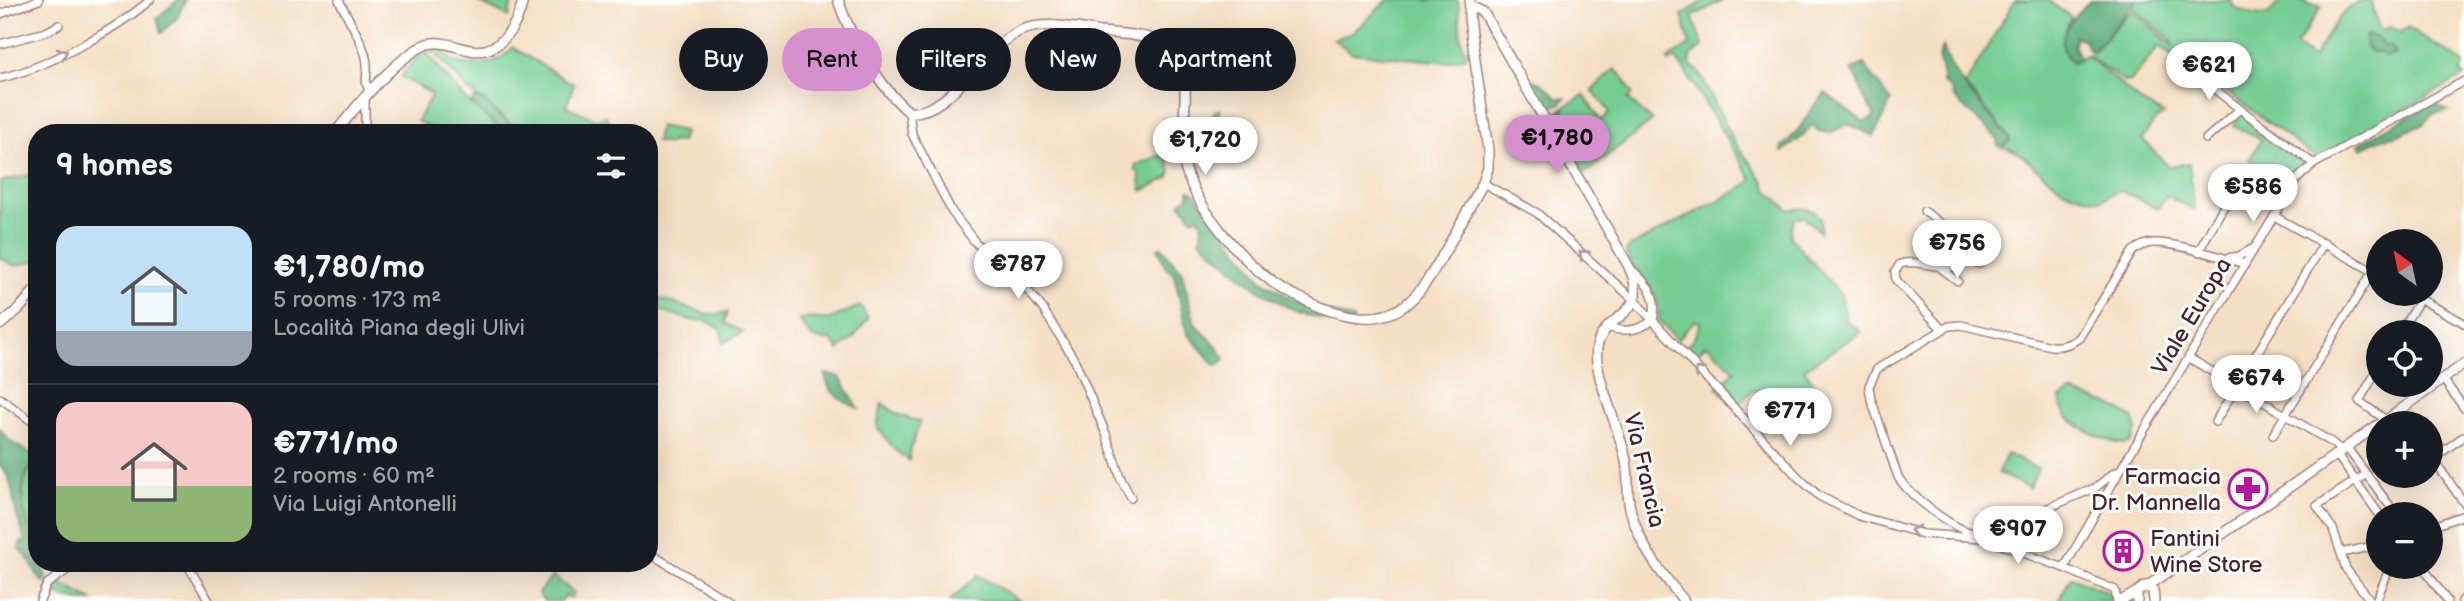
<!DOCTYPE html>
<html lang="en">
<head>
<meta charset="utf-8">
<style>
  :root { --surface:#171b24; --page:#242831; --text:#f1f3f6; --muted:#9ea1a6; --line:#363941; --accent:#d690ce }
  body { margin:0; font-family:"Balsamiq Sans",sans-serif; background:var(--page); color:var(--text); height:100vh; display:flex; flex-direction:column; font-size:26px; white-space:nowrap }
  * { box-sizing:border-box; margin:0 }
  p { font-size:23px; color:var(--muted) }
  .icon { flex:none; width:38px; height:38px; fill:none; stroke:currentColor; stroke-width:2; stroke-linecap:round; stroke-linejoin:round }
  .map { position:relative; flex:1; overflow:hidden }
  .side { position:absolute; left:28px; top:124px; width:630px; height:448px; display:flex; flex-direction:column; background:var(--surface); border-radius:28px; box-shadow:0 7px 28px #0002 }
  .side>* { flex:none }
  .guide { position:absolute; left:679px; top:28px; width:665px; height:63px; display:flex; gap:14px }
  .needle { width:46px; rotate:327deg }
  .tools { position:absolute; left:2366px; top:229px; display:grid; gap:14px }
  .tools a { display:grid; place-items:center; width:77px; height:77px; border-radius:50%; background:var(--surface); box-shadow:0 7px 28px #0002; font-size:35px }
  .price { position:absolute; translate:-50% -60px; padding:0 16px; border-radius:24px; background:#fff; color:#222; font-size:23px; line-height:46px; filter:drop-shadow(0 2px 4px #0008) }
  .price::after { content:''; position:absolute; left:50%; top:42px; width:21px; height:16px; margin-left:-10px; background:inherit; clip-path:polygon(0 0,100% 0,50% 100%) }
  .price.selected { background:var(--accent); color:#111 }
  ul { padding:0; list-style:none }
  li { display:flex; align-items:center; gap:21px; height:175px; padding:0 28px }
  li+li { border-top:2px solid var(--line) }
  li span { display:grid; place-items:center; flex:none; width:196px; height:140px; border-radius:21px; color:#555 }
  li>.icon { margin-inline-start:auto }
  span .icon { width:84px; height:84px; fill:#fffc; stroke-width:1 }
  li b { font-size:30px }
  h2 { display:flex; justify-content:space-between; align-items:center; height:84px; padding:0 28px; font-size:30px }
  .chip { padding:0 24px; border-radius:32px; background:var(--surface); box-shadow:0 7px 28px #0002; font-size:24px; line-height:63px }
  .chip.selected { background:var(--accent); color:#111 }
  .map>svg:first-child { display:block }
  .green { fill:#75cd93; stroke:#60765f; stroke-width:2 }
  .forest { fill:#60b07d; stroke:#556854; stroke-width:2 }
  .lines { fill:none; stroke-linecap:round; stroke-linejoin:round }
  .minor-casing { stroke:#9f7f78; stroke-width:10 }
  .major-casing { stroke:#9f7f78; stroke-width:12 }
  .minor { stroke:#fff; stroke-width:7 }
  .major { stroke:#fff; stroke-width:9 }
  .oneway { stroke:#ae9aa0 }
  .labels { text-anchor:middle; stroke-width:6; stroke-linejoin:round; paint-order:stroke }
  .street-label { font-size:23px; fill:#4a1f2b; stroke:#fff }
  .poi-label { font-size:23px; fill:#4a1f2b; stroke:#fff; text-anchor:end }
</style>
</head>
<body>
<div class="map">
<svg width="2464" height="601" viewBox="0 0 2464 601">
  <rect width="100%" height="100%" fill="#fff"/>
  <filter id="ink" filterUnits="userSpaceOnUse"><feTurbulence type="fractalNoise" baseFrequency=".0143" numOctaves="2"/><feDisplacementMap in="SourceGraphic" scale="14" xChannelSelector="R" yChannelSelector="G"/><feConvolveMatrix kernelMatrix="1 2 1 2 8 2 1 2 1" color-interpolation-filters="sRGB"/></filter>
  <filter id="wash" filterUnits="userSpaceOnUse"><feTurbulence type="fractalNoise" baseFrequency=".00686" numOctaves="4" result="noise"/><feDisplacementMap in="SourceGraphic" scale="28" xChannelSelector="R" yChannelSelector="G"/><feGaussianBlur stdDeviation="1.57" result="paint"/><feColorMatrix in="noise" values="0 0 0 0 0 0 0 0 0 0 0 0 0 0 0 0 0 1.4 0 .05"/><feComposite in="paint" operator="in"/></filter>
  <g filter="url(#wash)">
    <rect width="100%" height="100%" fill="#f4dfc4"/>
    <path class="green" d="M474 0H512L509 17Z
      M1388 0H1458L1461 38 1466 56 1447 62 1352 53 1334 39 1352 33Z
      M1706 0H1723L1692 17 1703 46 1691 56 1690 65 1699 72 1734 141 1764 182 1767 190 1789 210C1806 207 1825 208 1820 232L1804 216 1795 218 1791 228 1790 237 1841 295 1846 321 1861 332 1804 369 1818 390 1801 402 1797 395 1783 402 1791 417 1779 422C1774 410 1765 396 1753 390L1742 401 1732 403 1717 387 1735 371 1710 347 1705 345 1695 357 1683 348 1693 340 1701 323 1695 320 1677 340 1659 321C1661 281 1636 282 1626 252L1629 247 1735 192 1752 180 1685 71 1675 58 1669 62 1668 58 1690 45 1682 15Z
      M2015 0H2047L2071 17C2065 31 2056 54 2075 62L2086 55 2142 103 2164 114 2154 122 2142 139 2168 166 2189 164 2195 210 2167 196 2158 208 2119 190 2101 200 2081 196 2062 189 2016 151 2003 147 2010 140 2006 133 1965 85Z
      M2136 0H2232V5C2239 12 2257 15 2267 15L2282 0H2301L2311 5 2322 6 2296 45 2313 58C2327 38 2343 0 2371 0L2379 29 2383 30 2390 27 2401 32 2407 27 2464 63 2460 73 2464 76 2317 159 2206 76 2188 69 2159 46 2131 81 2124 82 2089 56 2127 14 2133 11 2173 46 2170 39 2131 6Z
      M441 47C450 73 501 68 512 47L574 85 566 106 595 119 606 116 609 121 579 133H523L468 90 438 56 429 50Z
      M427 53 463 97 505 133H440L417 121 432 94 401 77C408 68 415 55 427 53Z
      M1615 69 1624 78 1633 94 1628 99 1652 121 1584 174C1577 164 1581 157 1578 147 1574 131 1558 134 1564 107L1584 95 1601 121 1610 112 1592 90Z
      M2242 113 2306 160 2307 164 2287 186 2249 160 2261 140 2234 125Z
      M659 126 684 131 681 142 672 141 670 144 656 142Z
      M1166 153 1171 172 1168 178 1142 191 1139 173 1135 170 1136 165Z
      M37 173V260L15 266 0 258V182Z
      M649 295 710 315 728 312 725 323 743 332 723 343 721 329 705 320 694 321 649 307Z
      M861 306 868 319 854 337 839 350 831 340C811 341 810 336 799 319 810 317 819 320 829 319 833 318 854 308 861 306Z
      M2071 392 2109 404 2133 418 2137 429 2131 442C2117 450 2075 426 2065 414 2061 409 2061 404 2060 398Z
      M882 403 897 414 920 422 911 448 909 461 895 450 877 427Z
      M2007 454 2038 469 2029 488 1998 473Z
      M34 464H37V553C28 524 11 491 34 464Z
      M978 575 1020 601H950Z
      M553 576 574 593 571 598 566 595 561 601H544L538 593Z
      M2071 577 2114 595 2115 598 2109 601H2058Z
      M54 580 94 601C74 601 65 600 47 589Z"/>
    <path class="forest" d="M178 0H185L178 17 161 33 157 18Z
      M2091 0H2136L2105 38 2090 51 2084 39 2075 37 2074 46 2081 59 2072 62C2049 40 2074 15 2091 0Z
      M2368 35 2376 37 2383 45 2391 47 2395 54 2387 57 2380 52H2371L2366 46 2365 36Z
      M1943 46C1952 80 1983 106 2006 133L2010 140 2003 147 1998 146 1997 138 1953 97 1951 89 1943 83C1945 70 1934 61 1943 46Z
      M1864 64 1891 101 1874 136 1849 124 1829 133 1818 131 1812 124 1802 137 1782 152V147C1797 132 1800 128 1810 111 1814 105 1821 100 1825 93L1864 122 1873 118 1874 114 1864 98 1857 77 1851 70Z
      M1525 79C1541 80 1547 87 1557 98H1565L1560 104 1545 109Z
      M475 98 485 101 499 116 523 133H505L472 104Z
      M2432 103 2448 111 2433 114 2422 125 2395 136 2383 138 2361 148 2358 144Z
      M1564 107C1560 125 1569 132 1578 146L1573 153H1571L1551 118Z
      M1220 109 1223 155 1216 160 1210 158 1209 147 1214 112Z
      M1189 190 1194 192 1262 280 1295 301 1353 319 1354 325C1334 322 1314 318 1296 311 1261 296 1228 265 1200 240L1202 225 1198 216 1193 219 1180 203 1189 196Z
      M1162 247 1174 263 1181 269 1195 324 1217 346 1225 359 1219 365 1214 364 1187 333 1174 274 1166 268 1158 248Z
      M825 374 840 377 858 408C841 400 828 394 825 374Z
      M0 429C12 446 18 447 37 455V464H33C6 497 37 530 37 564H41L47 580 42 582 25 554 19 549 21 542 25 543C25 533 19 524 17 515 12 498 13 477 0 466Z"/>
  </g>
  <g filter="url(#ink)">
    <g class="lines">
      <g class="minor-casing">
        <path id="minor" d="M339 0C347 17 366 46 367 64 368 75 363 82 370 92
          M0 14 39 0
          M0 44 46 32 59 25
          M2195 74 2240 109
          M0 78C44 69 116 30 150 0
          M909 112 912 134 952 212 975 242 1030 293 1043 309 1075 361 1106 434 1121 479 1131 498
          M365 133V96
          M2206 139 2240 109 2314 164
          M1483 183 1537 213 1634 300 1799 478 1819 496 1859 516 1923 534 1983 538 2064 568 2115 590 2117 601
          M1924 211 1945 227 1963 252 1952 267C1934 269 1917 259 1900 264L1895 272 1896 280 1942 329
          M2274 216 2378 274
          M1963 252 1979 264
          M2198 252 2225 204 2234 176
          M2228 258 2239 256 2252 249
          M1942 269 1958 281
          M2411 294 2464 323
          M1609 328C1626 332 1639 331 1653 320 1659 294 1646 282 1628 266
          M2400 332 2420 299
          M2189 358 2331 442 2342 451
          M2378 369 2359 401 2386 420
          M2443 379 2464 408
          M0 398 37 425
          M2215 422 2324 243
          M2273 435 2373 271
          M2464 436 2433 459 2464 503
          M2347 448 2395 513
          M2337 455 2379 514
          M2365 475 2317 506 2333 529 2346 569 2371 601
          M2431 527 2464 515
          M1977 534C1953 530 1911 497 1898 477L1871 399 1869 386 1877 369 1949 326 1961 325 2051 346C2062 347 2070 345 2079 338L2133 251C2139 247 2145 243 2153 243 2175 242 2223 258 2245 264
          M1983 538 1984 535 2095 488 2115 472
          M649 553 728 601
          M2341 553 2378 545
          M187 564 209 601
          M2423 567 2447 601
          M2064 568 2125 462 2296 180 2314 164 2464 81
          M40 601 47 584 76 564
          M2376 601 2390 567
          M2462 601 2464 599"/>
      </g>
      <g class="major-casing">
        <path id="major" d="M838 0C850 36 880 88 909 112 951 116 982 46 1022 30 1046 21 1075 28 1100 32 1118 34 1141 34 1158 41 1204 61 1176 126 1184 163 1193 204 1238 256 1271 281 1283 291 1299 297 1313 304 1322 309 1332 311 1343 314 1401 329 1421 293 1447 248 1459 226 1471 205 1483 183L1488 168V150L1469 19 1470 0
          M1470 6 1483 12 1628 265C1654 318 1604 311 1597 347 1592 373 1621 431 1626 461 1629 475 1627 489 1629 503 1631 515 1636 528 1641 539 1652 562 1668 581 1684 601
          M335 133C356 107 393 61 423 46 437 38 455 47 470 50 500 56 518 25 523 0
          M0 325 19 309 37 288
          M2381 424 2464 364
          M2148 586 2378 425
          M2121 601 2137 592
          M2137 601V592L2145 586 2153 590 2154 601"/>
      </g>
      <use href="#minor" class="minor"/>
      <use href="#major" class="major"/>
    </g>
    <defs><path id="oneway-chevron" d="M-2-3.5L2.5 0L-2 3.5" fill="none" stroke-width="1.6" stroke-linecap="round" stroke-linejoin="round" transform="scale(1.75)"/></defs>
    <g class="oneway">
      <use href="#oneway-chevron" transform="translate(63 53) rotate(-26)"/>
      <use href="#oneway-chevron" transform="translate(1583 254) rotate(-138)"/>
      <use href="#oneway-chevron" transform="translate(1699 371) rotate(-133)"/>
      <use href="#oneway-chevron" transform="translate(1915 531) rotate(-167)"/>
    </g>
  </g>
  <defs>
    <g id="pharmacy-ring" transform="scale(2.0125)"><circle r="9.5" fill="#fff" stroke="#b5179e" stroke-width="1.5"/><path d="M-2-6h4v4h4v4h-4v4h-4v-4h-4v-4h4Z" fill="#b5179e"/></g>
    <g id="building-ring" transform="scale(2.0125)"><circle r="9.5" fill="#fff" stroke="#b5179e" stroke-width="1.5"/><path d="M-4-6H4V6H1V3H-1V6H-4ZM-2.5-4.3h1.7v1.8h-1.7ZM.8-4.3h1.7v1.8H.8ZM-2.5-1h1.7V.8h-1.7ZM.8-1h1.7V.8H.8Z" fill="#b5179e"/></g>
  </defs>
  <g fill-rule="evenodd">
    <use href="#pharmacy-ring" x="2248" y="489"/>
    <use href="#building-ring" x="2123" y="551"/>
  </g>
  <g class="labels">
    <g class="street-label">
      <text transform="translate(2191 316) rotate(-59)" y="8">Viale Europa</text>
      <text transform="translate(1645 470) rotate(77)" y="8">Via Francia</text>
    </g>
    <g class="poi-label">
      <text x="2221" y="484">Farmacia<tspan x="2221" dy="26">Dr. Mannella</tspan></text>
      <text x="2150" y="546" text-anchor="start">Fantini<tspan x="2150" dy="26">Wine Store</tspan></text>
    </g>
  </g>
</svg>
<div class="tools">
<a><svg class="needle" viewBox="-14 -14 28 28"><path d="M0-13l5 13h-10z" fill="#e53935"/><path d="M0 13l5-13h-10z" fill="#9ea1a6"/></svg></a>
<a><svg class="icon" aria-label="locate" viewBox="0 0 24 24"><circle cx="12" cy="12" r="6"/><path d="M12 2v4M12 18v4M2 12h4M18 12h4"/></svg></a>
<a>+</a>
<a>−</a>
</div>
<b class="price" style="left:2209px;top:102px">€621</b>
<b class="price selected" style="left:1557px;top:175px">€1,780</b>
<b class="price" style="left:1205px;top:177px">€1,720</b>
<b class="price" style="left:2253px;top:224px">€586</b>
<b class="price" style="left:1957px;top:280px">€756</b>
<b class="price" style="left:1018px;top:301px">€787</b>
<b class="price" style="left:2256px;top:415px">€674</b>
<b class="price" style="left:1790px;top:448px">€771</b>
<b class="price" style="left:2018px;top:566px">€907</b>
<div class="guide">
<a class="chip">Buy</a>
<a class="chip selected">Rent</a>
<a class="chip">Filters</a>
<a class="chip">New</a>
<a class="chip">Apartment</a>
</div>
<section class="side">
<h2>9 homes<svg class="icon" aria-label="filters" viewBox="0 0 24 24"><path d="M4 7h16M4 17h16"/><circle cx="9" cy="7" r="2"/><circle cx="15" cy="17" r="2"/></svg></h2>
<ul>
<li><span style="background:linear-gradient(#bfe0f5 75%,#9aa5b1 0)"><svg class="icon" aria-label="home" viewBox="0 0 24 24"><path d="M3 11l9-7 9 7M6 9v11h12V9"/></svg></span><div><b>€1,780/mo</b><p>5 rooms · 173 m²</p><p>Località Piana degli Ulivi</p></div></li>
<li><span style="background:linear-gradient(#f6c9c9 60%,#8fb573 0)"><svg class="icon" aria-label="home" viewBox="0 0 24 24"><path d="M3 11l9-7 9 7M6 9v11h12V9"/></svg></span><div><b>€771/mo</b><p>2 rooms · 60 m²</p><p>Via Luigi Antonelli</p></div></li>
</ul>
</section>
</div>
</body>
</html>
